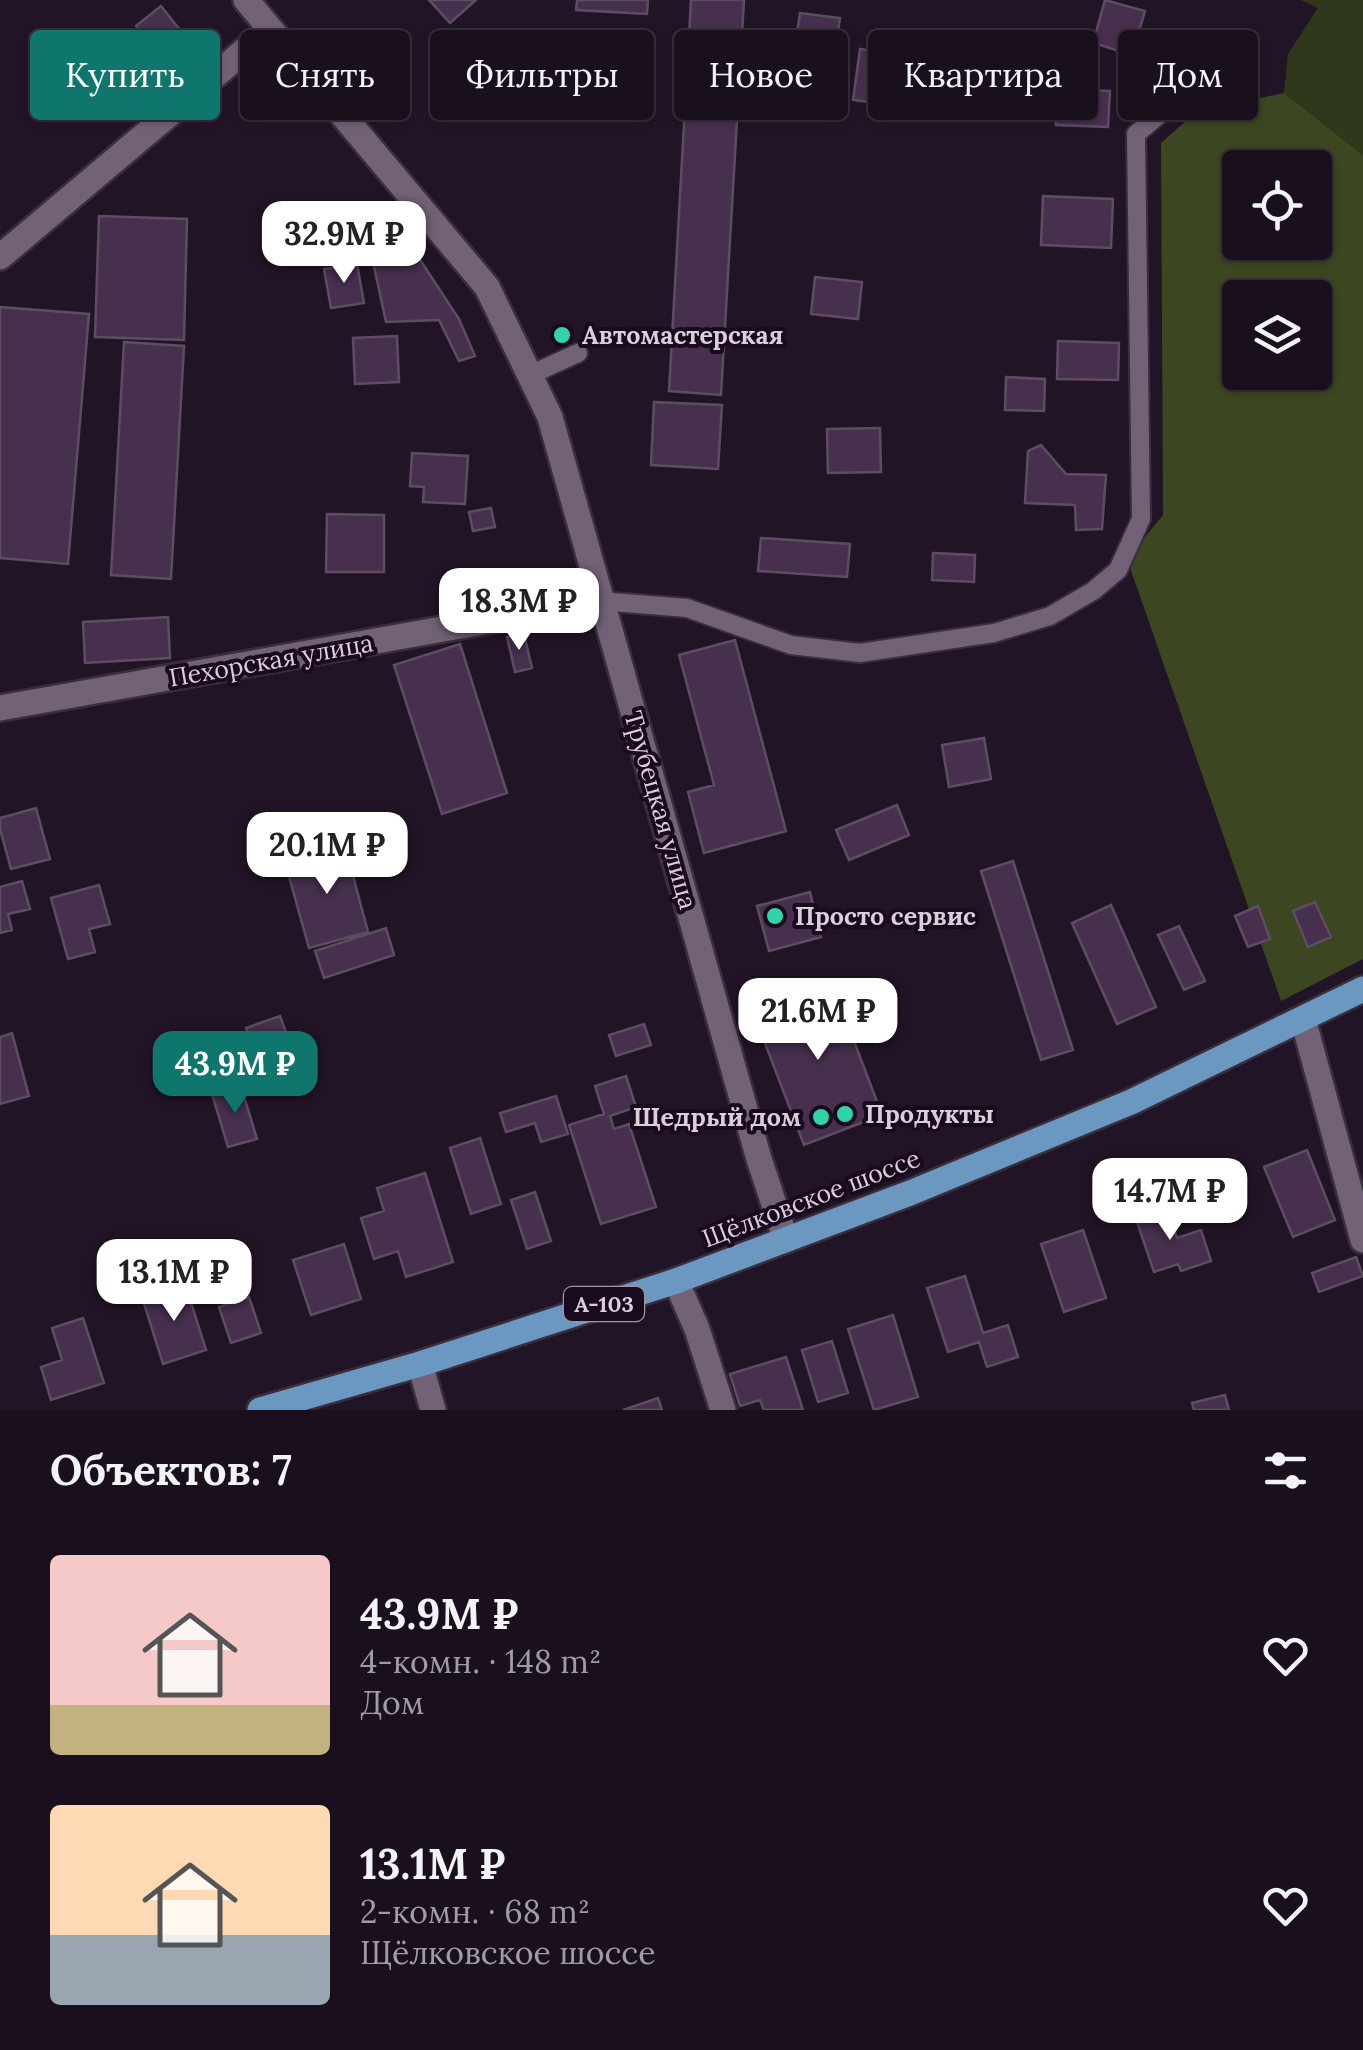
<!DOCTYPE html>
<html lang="ru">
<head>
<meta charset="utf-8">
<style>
  :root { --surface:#1a0f1d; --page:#271d2a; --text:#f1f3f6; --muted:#9f9ca4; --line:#382f3b; --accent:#0f766e }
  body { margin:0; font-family:Lora,serif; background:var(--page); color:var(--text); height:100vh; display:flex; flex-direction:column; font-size:38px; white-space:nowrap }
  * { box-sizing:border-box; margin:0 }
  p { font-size:32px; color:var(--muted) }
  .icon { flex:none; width:55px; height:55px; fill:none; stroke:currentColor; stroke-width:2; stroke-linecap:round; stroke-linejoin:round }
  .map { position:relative; height:1410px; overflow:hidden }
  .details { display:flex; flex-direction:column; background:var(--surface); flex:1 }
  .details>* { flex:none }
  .top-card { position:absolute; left:30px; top:30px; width:1305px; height:90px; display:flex; gap:20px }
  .controls { position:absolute; left:1222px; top:150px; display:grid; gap:20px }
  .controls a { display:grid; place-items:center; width:110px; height:110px; border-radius:10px; background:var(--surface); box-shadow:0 2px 8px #0004,0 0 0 2px var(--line); font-size:50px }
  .price { position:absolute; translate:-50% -85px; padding:0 22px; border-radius:20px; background:#fff; color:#222; font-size:32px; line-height:65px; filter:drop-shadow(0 2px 5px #0008) }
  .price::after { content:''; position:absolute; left:50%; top:60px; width:30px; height:22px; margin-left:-15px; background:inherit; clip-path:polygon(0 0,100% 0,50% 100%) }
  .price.selected { background:var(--accent); color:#fff }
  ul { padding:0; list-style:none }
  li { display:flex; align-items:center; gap:30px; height:250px; padding:0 50px }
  li span { display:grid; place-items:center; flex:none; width:280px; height:200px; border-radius:10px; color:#555 }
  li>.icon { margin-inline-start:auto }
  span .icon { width:120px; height:120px; fill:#fffc; stroke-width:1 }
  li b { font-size:42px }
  h2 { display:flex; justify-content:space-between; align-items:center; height:120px; padding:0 50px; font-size:42px }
  .chip { padding:0 35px; border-radius:10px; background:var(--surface); box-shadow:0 2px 8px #0004,0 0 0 2px var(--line); font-size:35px; line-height:90px }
  .chip.selected { background:var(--accent); color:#fff }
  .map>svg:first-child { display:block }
  .green { fill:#30381b }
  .forest { fill:#3c4620; fill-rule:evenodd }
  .building { fill:#47304e; stroke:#5d4d62; stroke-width:2.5 }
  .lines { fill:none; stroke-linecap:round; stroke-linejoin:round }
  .service-casing { stroke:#392f3c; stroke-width:22 }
  .minor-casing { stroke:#392f3c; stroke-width:30 }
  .secondary-casing { stroke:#392f3c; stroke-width:30 }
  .primary-casing { stroke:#392f3c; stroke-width:30 }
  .service { stroke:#726177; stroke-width:18 }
  .minor { stroke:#726177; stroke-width:25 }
  .secondary { stroke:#726177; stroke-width:25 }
  .primary { stroke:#6a98c1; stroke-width:25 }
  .poi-dot { fill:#30d4a9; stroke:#190b1d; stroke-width:4 }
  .labels { text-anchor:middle; stroke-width:8; stroke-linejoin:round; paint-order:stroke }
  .shield { fill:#190b1d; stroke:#9f94a2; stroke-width:2.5 }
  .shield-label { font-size:22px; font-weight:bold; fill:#d9cfdb }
  .poi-label { font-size:25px; font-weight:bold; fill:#d9cfdb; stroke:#190b1d; text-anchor:start }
  .street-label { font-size:25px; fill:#d9cfdb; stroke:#190b1d }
</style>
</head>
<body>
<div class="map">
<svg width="1363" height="1410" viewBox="0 0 1363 1410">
  <rect width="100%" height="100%" fill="#221427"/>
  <path class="green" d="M1301 0H1363V155L1284 93 1288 54 1318 8Z"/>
  <path class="forest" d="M1284 93 1363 155V959L1281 1001 1127 559 1163 515 1161 143 1197 111ZM1240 168H1315V242H1240ZM1240 298H1315V372H1240Z"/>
  <path class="building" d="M429 0H476L450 23Z
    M577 0H648L647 14 576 10Z
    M691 0H744L721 395 669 391Z
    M1105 0 1145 11 1132 55 1093 43Z
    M161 6 184 35 159 55 136 26Z
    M800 13 840 18 835 51 795 46Z
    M860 49 900 54 893 105 853 100Z
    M1057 89 1110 91 1108 127 1056 125Z
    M1043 196 1113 199 1111 248 1041 245Z
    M99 216 187 219 184 340 95 337Z
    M415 252 459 319 475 356 459 361 439 320 386 322 373 262Z
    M357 264 364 303 331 308 324 269Z
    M815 277 862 282 858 319 811 314Z
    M0 307 89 314 68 564 0 558Z
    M397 336 399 382 355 384 353 338Z
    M1058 341 1119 343 1118 380 1057 379Z
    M124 342 184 346 171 579 111 575Z
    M1006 377 1045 379 1044 411 1005 410Z
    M654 402 722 405 718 469 651 465Z
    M880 428 881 472 828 473 827 429Z
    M1041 445 1066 474 1106 475 1102 529 1076 530 1075 505 1025 503 1028 451Z
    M412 453 468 456 465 504 423 502 424 487 410 486Z
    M491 508 495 527 473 531 469 512Z
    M327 514 384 515V572H326Z
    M761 538 850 544 847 577 758 571Z
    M933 553 975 555 974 582 932 580Z
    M168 617 170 658 85 663 83 622Z
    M524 634 532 668 515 672 507 637Z
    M735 640 786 831 704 853 688 792 714 785 679 655Z
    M460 644 507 793 442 814 394 665Z
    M984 738 991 779 949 787 942 745Z
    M897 805 909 835 849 860 836 830Z
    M36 808 50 859 11 869 0 829V818Z
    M345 845 368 932 309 948 285 862Z
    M1013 861 1073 1050 1041 1060 981 871Z
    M22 881 30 909 8 914 12 930 0 933V887Z
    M99 885 110 924 89 929 95 952 68 959 51 898Z
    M810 892 821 937 769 951 757 906Z
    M1315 902 1331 937 1308 947 1293 911Z
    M1111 905 1156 1007 1117 1024 1072 923Z
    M1258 906 1270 939 1248 947 1235 916Z
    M1179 926 1205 981 1184 990 1158 935Z
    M386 928 394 955 324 978 315 951Z
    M831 980 882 1115 804 1145 756 1020 778 1012 774 1001Z
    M280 1016 301 1073 267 1085 246 1028Z
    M644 1024 651 1045 616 1056 609 1035Z
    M12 1033 29 1096 0 1104V1037Z
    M626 1076 636 1107 610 1116 614 1129 629 1124 656 1207 601 1224 569 1125 604 1114 595 1086Z
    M241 1086 257 1139 228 1147 212 1094Z
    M556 1096 568 1134 541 1142 535 1123 506 1132 500 1113Z
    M480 1138 501 1204 471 1214 450 1148Z
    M1307 1150 1335 1220 1293 1237 1264 1167Z
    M425 1173 453 1262 406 1277 398 1251 374 1259 361 1218 384 1211 377 1188Z
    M535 1192 551 1241 527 1249 511 1200Z
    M1166 1206 1177 1238 1201 1230 1211 1261 1181 1271 1178 1264 1154 1272 1135 1216Z
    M1083 1230 1106 1298 1064 1312 1041 1244Z
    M344 1244 361 1299 311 1315 293 1260Z
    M1356 1257 1363 1276 1319 1292 1312 1273Z
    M965 1276 983 1333 1008 1325 1018 1357 987 1367 979 1342 948 1352 927 1288Z
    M185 1283 206 1350 163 1364 142 1297Z
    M249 1297 261 1333 231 1343 219 1307Z
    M893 1315 918 1397 874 1410 848 1329Z
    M83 1318 104 1383 51 1400 41 1367 62 1360 52 1328Z
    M832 1341 848 1393 818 1402 802 1350Z
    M786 1357 803 1410H764L760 1400 740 1406 730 1374Z
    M1225 1395 1229 1410H1194L1192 1403Z
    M658 1398 662 1410H623Z"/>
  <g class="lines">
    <g class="service-casing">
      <path id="service" d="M530 375 578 353
        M600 601 687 608 791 645 860 653 994 633 1050 616 1093 591 1118 570 1141 519 1136 134 1196 84"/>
    </g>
    <g class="minor-casing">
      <path id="minor" d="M0 257 270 29
        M0 708 600 601
        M1303 1019 1363 1240
        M676 1281 697 1329 723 1410
        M420 1364 433 1410"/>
    </g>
    <g class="secondary-casing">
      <path id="secondary" d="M246 0 487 287 550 417 759 1159 786 1240"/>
    </g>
    <g class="primary-casing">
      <path id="primary" d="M260 1410 420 1364 676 1281 910 1193 1131 1102 1363 989"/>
    </g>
    <use href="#service" class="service"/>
    <use href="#minor" class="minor"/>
    <use href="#secondary" class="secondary"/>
    <use href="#primary" class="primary"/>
  </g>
  <g class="poi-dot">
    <circle cx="562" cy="335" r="10"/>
    <circle cx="775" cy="916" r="10"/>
    <circle cx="845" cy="1114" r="10"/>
    <circle cx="821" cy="1117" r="10"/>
  </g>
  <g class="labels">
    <rect class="shield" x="564" y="1287" width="80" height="34" rx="8"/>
    <g class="shield-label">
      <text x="604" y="1312">А-103</text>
    </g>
    <g class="poi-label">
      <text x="582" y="344">Автомастерская</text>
      <text x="795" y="925">Просто сервис</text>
      <text x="865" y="1123">Продукты</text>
      <text x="801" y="1126" text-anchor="end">Щедрый дом</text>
    </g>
    <g class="street-label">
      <text transform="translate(271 660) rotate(-10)" y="9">Пехорская улица</text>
      <text transform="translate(661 810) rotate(74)" y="9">Трубецкая улица</text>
      <text transform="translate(811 1198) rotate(-21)" y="9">Щёлковское шоссе</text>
    </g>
  </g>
</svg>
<div class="controls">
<a><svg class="icon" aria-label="locate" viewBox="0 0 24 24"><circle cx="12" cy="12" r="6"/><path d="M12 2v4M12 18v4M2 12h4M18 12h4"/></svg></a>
<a><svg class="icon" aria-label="layers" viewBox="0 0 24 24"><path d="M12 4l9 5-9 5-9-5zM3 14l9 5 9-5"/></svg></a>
</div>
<b class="price" style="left:344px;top:286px">32.9M ₽</b>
<b class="price" style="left:519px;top:653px">18.3M ₽</b>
<b class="price" style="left:327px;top:897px">20.1M ₽</b>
<b class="price" style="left:818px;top:1063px">21.6M ₽</b>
<b class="price selected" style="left:235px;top:1116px">43.9M ₽</b>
<b class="price" style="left:1170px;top:1243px">14.7M ₽</b>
<b class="price" style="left:174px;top:1324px">13.1M ₽</b>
<div class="top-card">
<a class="chip selected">Купить</a>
<a class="chip">Снять</a>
<a class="chip">Фильтры</a>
<a class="chip">Новое</a>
<a class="chip">Квартира</a>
<a class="chip">Дом</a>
</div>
</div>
<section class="details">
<h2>Объектов: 7<svg class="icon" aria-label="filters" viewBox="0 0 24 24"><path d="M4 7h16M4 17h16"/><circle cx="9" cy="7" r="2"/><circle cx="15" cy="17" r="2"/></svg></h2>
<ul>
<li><span style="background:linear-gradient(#f6c9c9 75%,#c2b280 0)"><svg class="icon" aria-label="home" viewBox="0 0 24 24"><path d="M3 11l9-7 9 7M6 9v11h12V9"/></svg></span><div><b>43.9M ₽</b><p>4-комн. · 148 m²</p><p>Дом</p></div><svg class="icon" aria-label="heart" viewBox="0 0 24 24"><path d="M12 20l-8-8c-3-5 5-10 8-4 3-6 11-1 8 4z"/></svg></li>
<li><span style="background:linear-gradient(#ffd9b3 65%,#9aa5b1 0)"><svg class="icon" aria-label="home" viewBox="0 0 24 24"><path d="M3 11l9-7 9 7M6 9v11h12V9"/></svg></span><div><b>13.1M ₽</b><p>2-комн. · 68 m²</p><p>Щёлковское шоссе</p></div><svg class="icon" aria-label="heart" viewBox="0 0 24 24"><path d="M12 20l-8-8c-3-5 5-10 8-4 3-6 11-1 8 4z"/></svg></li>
</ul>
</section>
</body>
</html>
